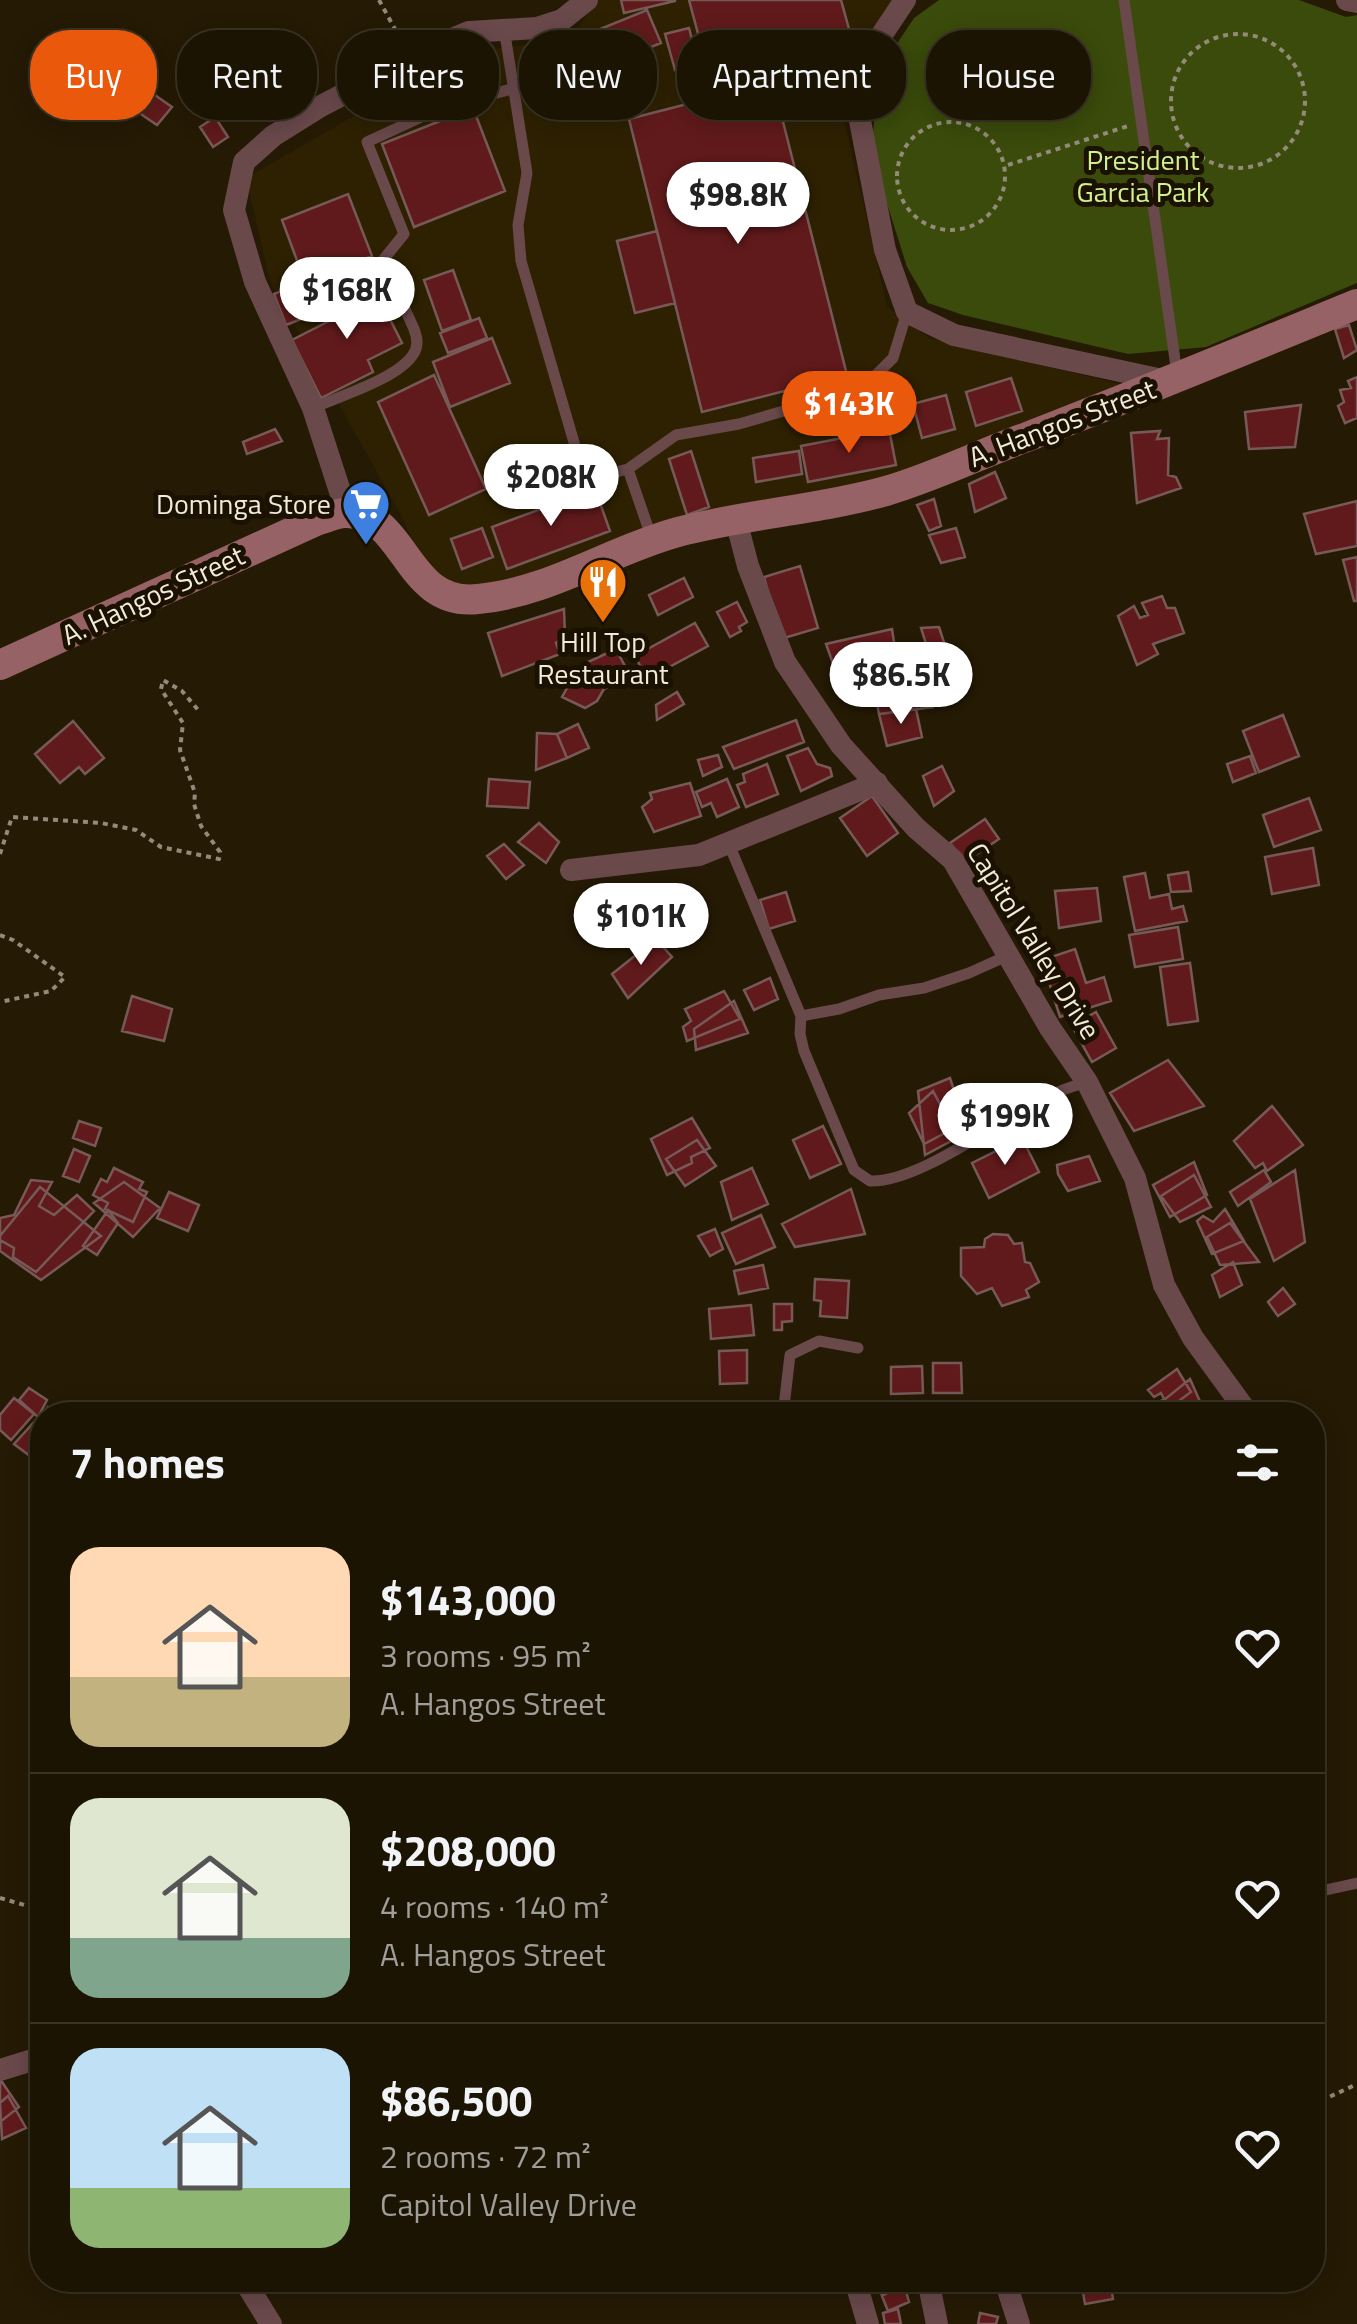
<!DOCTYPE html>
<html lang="en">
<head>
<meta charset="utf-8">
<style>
  :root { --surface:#1c1403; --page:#251d0d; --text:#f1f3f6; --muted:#a09e9a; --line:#3a3325; --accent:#ea580c }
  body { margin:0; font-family:"Titillium Web",sans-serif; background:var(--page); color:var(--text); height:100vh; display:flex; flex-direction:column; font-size:38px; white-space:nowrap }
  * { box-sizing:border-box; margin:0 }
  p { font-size:32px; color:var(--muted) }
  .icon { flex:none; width:55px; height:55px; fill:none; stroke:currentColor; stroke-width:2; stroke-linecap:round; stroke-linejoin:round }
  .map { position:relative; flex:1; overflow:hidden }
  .details { position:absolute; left:30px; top:1402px; width:1295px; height:890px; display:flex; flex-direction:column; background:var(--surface); border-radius:40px; box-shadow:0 5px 25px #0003,0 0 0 2px var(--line) }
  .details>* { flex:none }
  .banner { position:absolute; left:30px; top:30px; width:1298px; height:90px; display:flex; gap:20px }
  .price { position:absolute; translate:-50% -85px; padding:0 22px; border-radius:35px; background:#fff; color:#222; font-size:32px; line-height:65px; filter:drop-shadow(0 2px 5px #0008) }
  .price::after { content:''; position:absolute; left:50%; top:60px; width:30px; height:22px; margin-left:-15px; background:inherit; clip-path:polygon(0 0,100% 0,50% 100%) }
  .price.active { background:var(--accent); color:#fff }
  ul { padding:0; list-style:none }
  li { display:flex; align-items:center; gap:30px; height:250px; padding:0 40px }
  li+li { border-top:2px solid var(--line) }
  li span { display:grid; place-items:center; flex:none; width:280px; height:200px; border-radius:30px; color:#555 }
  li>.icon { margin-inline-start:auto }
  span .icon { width:120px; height:120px; fill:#fffc; stroke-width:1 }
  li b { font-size:42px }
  h2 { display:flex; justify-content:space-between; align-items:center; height:120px; padding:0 40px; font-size:42px }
  .tag { padding:0 35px; border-radius:40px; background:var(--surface); box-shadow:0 5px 25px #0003,0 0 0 2px var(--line); font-size:35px; line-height:90px }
  .tag.active { background:var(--accent); color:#fff }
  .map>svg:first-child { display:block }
  .built { fill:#2e2102 }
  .green { fill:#3a4b0b }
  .building { fill:#611a1b; stroke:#775a57; stroke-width:2.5 }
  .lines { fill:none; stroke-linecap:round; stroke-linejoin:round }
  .path { stroke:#938a79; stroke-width:4; stroke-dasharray:5 5; stroke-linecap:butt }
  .lane { stroke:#6a494b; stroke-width:11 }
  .street { stroke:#6a494b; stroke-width:22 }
  .secondary { stroke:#976265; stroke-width:30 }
  .labels { text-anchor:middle; stroke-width:10; stroke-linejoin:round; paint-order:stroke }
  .park-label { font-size:28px; fill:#d0f18d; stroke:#1b1100 }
  .street-label { font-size:28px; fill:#f2ebdd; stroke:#1b1100 }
  .poi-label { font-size:28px; fill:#f2ebdd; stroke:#1b1100; text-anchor:end }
</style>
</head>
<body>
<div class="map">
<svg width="1357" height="2324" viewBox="0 0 1357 2324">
  <rect width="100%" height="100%" fill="#251a04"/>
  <path class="built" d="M595 0H892L838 95 887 306 929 338 1123 385 868 492 484 590 433 586 401 515 270 281 246 178 465 52 530 45 580 26Z"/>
  <path class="green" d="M939 0H1299L1346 17 1357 15V283L1206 347 1128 354 963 315 928 303 907 267 871 153 879 71 914 18Z"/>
  <path class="building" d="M621 0H675V1L624 13Z
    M689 0H841L854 47 712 86Z
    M647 10 661 43 587 73 573 40Z
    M689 28 698 63 675 70 665 34Z
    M773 82 847 375 702 412 629 119Z
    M152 93 172 107 157 125 132 108Z
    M473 108 505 191 414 227 382 144Z
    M215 117 228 137 213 147 200 127Z
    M348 194 372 256 356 262 361 276 309 296 316 313 286 325 274 294 305 282 282 220Z
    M657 231 675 303 635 313 617 241Z
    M453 270 471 320 442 331 424 280Z
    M355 286 361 297 375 290 402 343 368 360 373 372 321 398 292 340 335 318 330 307 341 302 337 295Z
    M479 318 487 338 448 353 440 333Z
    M1349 325 1357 350 1344 358 1335 329Z
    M492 338 510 383 450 407 433 362Z
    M434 375 486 489 429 515 378 402Z
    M1357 377V418L1345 423 1338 406 1344 402 1340 390 1351 388 1348 381Z
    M1011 378 1022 411 976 426 966 392Z
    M946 395 955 429 922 438 913 404Z
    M1301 405 1295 447 1249 449 1245 412Z
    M275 429 282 441 247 454 243 442Z
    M889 429 896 465 808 482 801 446Z
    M1160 431 1157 439 1169 438 1168 475 1176 477 1181 488 1137 503 1131 433Z
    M691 451 709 507 687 515 669 459Z
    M799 451 802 474 756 482 753 458Z
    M995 472 1006 498 975 512 969 484Z
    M595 489 610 531 507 569 492 527Z
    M934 499 941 526 929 531 917 505Z
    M1357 501V546L1316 554 1304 514Z
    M482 528 493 557 462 569 451 539Z
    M956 528 965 557 941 563 929 535Z
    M1357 557V601H1354L1343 560Z
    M800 566 818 628 781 639 764 577Z
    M684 578 693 597 658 615 649 595Z
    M1162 596 1167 608H1175L1184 633 1153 644 1158 654 1137 665 1118 616 1134 606 1140 618 1148 615 1142 603Z
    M737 602 747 622 739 627 741 631 730 637 717 612Z
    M564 609 565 636 556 643 560 654 502 676 488 633Z
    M695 623 708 646 647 679 635 656Z
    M939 627 951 664 933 666 921 628Z
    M892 629 898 668 837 675 826 644Z
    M616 649 627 670 618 675 621 680 604 689 588 662Z
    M588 662 604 689 597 701 585 708 562 697 571 681 568 675Z
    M933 672 936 695 933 707 879 714 873 684Z
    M677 692 684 704 657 720 656 705Z
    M916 709 922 737 887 746 879 714Z
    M1283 715 1299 756 1259 772 1243 731Z
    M796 720 804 742 734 769 723 747Z
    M73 721 104 758 85 774 79 767 60 783 35 754Z
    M578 724 589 748 567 758 557 734Z
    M537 733 557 734 567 758 536 770Z
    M808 748 817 764 830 768 832 776 801 791 787 756Z
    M718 755 722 767 703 776 698 760Z
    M1250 756 1256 773 1233 782 1227 764Z
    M767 764 778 794 746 807 737 785 745 782 743 774Z
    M942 766 954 791 934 806 923 776Z
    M489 779 530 782 528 808 487 806Z
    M727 779 739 807 717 817 711 803 702 807 696 792Z
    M690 783 701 816 654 832 642 807 652 799 650 793Z
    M872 796 898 833 867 856 840 818Z
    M1309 798 1321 830 1274 847 1263 815Z
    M985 819 999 839 965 862 950 843Z
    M539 823 559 842 546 863 518 842Z
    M504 844 524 865 506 879 487 856Z
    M1313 848 1319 885 1272 894 1265 857Z
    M1188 872 1191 891 1171 892 1168 875Z
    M1145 873 1150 898 1169 894 1172 909 1183 906 1187 921 1135 931 1124 877Z
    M1097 888 1101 921 1059 928 1055 891Z
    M786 892 795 921 769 929 760 900Z
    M1178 927 1183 959 1135 967 1129 935Z
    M656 939 672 957 628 998 612 974Z
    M1075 949 1086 983 1104 977 1111 1001 1060 1017 1042 960Z
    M1190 963 1198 1021 1168 1025 1160 967Z
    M770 978 778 999 754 1010 744 990Z
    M724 991 740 1019 687 1041 683 1027 691 1021 685 1009Z
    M132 996 172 1009 164 1041 122 1031Z
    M734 1001 748 1033 696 1050 694 1029Z
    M1096 1012 1116 1048 1092 1062 1072 1026Z
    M1168 1060 1204 1106 1134 1131 1110 1093Z
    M950 1078 968 1132 925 1155 918 1091Z
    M933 1091 941 1106 953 1100 964 1123 924 1144 909 1113Z
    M1272 1106 1303 1145 1267 1171 1263 1163 1255 1168 1234 1141Z
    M692 1118 710 1148 691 1157 692 1163 667 1175 651 1139Z
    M79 1121 101 1128 95 1146 73 1138Z
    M823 1126 841 1164 810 1178 793 1140Z
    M1022 1138 1039 1172 989 1198 972 1163Z
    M697 1140 716 1166 685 1186 666 1159Z
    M74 1149 90 1156 79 1182 63 1176Z
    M1089 1156 1100 1181 1068 1191 1058 1174 1057 1165Z
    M1194 1162 1207 1195 1170 1217 1153 1185Z
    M114 1168 143 1182 139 1189 147 1192 133 1222 105 1209 108 1203 93 1195 101 1179 107 1182Z
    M752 1168 768 1204 732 1220 721 1182Z
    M1264 1170 1271 1182 1238 1206 1230 1192Z
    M1295 1170 1305 1242 1274 1261 1250 1199Z
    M1194 1175 1211 1207 1180 1222 1161 1196Z
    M31 1180 52 1182 39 1206 54 1215 77 1195 94 1211 36 1272 13 1257 14 1248 0 1240V1218L14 1215Z
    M124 1182 160 1208 133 1237 94 1203Z
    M40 1187 101 1236 41 1280 0 1251V1236Z
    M851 1189 865 1234 795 1247 782 1224Z
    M169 1192 199 1205 188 1231 157 1218Z
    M1225 1209 1244 1241 1212 1254 1197 1221 1203 1216 1213 1222Z
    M108 1210 118 1223 97 1255 83 1246Z
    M761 1215 775 1247 736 1264 722 1233Z
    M1230 1223 1259 1262 1220 1265 1207 1237Z
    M715 1229 723 1249 710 1256 698 1236Z
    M993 1234 1008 1235 1014 1244 1022 1243 1025 1262 1030 1263 1039 1282 1026 1290 1029 1297 1002 1306 992 1288 977 1294 961 1276V1248L984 1247 985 1239Z
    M1233 1262 1242 1285 1220 1297 1212 1275Z
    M763 1265 768 1288 739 1294 734 1271Z
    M815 1279 849 1281 847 1318 820 1316 821 1301 814 1300Z
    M1283 1288 1295 1304 1278 1316 1268 1302Z
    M774 1304H792V1321L782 1322V1330H774Z
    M751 1305 754 1335 711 1339 709 1309Z
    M747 1350V1383L720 1384 719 1351Z
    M933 1363H961L962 1393H933Z
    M922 1366 923 1393 891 1394V1367Z
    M1177 1369 1191 1392 1164 1412 1157 1403 1164 1399 1161 1393 1154 1397 1148 1390Z
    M1190 1379 1202 1406 1186 1415H1171L1159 1404Z
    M29 1388 47 1400 38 1417 19 1400Z
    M14 1398 34 1414 11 1440 0 1430V1415Z
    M48 1407 58 1415H42V1442L30 1456 14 1444Z
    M37 1787H42V1828L37 1829Z
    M0 2079 19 2107 0 2122Z
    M8 2096 26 2128 2 2139 0 2103Z
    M878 2280H905L904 2284 882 2296Z
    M1081 2280H1110L1113 2299 1085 2304Z
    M904 2284 909 2302 888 2311 882 2296Z
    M898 2309 901 2324H885L883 2313Z
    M980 2313 998 2317 996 2324H978Z"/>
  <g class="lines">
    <path class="path" d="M379 0 402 42
      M1171 101a67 67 0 1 1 134 0a67 67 0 1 1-134 0Z
      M897 176a54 54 0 1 1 108 0a54 54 0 1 1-108 0Z
      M1008 165 1128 126
      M0 854 12 817 101 823 136 830 161 847 219 859 220 852 201 826 194 804 195 793 180 750 183 723 161 689 163 680 182 691 199 711
      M0 935 13 940 65 977 51 991 0 1002
      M0 1898 28 1906 42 1905
      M1312 2105 1357 2084"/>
    <path class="lane" d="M1124 0 1177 374
      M504 28 527 173 518 225 521 261 585 480 628 469 652 539
      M313 408C340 396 400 378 414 353 419 345 417 337 414 329L383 260 404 234 367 142 445 106 512 89
      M628 469 676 435 739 424 863 388 893 358 907 312
      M728 842 801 1016
      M1009 955 969 973 924 988 879 995 839 1009 801 1016 800 1034 804 1051 854 1170 870 1181C921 1183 1008 1113 1058 1092 1067 1088 1077 1085 1087 1082
      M783 1415 790 1355 819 1341 858 1348
      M1312 1893 1357 1883"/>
    <path class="street" d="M905 0 879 39 856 100 885 250 907 312 954 335 1167 381
      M1347 0 1357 2
      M347 513 313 408 255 282 234 210 244 162 273 136 321 106 440 44 469 32 537 28 562 20 587 0
      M736 520 748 566 785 662 841 745 916 828 953 860 1050 1028 1087 1082 1135 1178 1164 1285 1193 1338 1249 1415
      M571 870 699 855 877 783
      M0 2070 42 2057
      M244 2280 271 2324
      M855 2280 868 2324
      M928 2280 937 2324
      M1005 2280 1019 2324"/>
    <path class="secondary" d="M0 665 318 520C327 518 338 512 347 513 407 514 405 607 478 599 548 593 611 550 678 532 746 514 818 510 886 491 934 477 980 454 1027 437 1138 394 1247 349 1357 304"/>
  </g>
  <defs>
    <g id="supermarket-pin" transform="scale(2.5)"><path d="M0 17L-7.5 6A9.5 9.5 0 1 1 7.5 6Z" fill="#3f7fe0" stroke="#1b1100"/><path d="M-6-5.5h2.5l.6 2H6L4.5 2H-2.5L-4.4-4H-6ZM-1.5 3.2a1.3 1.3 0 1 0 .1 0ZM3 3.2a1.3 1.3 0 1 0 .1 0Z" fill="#fff"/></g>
    <g id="restaurant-pin" transform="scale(2.5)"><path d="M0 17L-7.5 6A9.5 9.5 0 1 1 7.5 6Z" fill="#e8710a" stroke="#1b1100"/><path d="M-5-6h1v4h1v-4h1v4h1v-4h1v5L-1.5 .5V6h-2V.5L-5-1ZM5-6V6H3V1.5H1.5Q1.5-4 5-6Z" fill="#fff"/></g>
  </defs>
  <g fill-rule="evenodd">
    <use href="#supermarket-pin" x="366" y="504"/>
    <use href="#restaurant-pin" x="603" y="582"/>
  </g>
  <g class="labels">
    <g class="park-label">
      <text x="1143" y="170">President<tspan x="1143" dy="32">Garcia Park</tspan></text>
    </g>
    <g class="street-label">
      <text transform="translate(1062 423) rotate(-21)" y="10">A. Hangos Street</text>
      <text transform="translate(153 595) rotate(-25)" y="10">A. Hangos Street</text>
      <text transform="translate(1034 941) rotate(58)" y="10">Capitol Valley Drive</text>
    </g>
    <g class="poi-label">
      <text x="331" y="514">Dominga Store</text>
      <text x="603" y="652" text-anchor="middle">Hill Top<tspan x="603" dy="32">Restaurant</tspan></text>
    </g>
  </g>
</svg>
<b class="price" style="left:738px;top:247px">$98.8K</b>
<b class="price" style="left:347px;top:342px">$168K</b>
<b class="price active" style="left:849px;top:456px">$143K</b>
<b class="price" style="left:551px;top:529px">$208K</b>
<b class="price" style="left:901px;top:727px">$86.5K</b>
<b class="price" style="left:641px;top:968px">$101K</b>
<b class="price" style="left:1005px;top:1168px">$199K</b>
<div class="banner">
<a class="tag active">Buy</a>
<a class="tag">Rent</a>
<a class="tag">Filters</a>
<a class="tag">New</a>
<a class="tag">Apartment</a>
<a class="tag">House</a>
</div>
<section class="details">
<h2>7 homes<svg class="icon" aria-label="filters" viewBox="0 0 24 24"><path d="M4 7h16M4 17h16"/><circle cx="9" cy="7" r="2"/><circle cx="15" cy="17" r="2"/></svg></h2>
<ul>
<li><span style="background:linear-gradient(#ffd9b3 65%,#c2b280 0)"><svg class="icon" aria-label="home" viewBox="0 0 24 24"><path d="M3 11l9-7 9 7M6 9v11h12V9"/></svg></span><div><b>$143,000</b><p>3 rooms · 95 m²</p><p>A. Hangos Street</p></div><svg class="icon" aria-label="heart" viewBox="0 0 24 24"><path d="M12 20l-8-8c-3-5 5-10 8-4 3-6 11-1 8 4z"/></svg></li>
<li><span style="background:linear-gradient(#dfe7d0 70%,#7fa58c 0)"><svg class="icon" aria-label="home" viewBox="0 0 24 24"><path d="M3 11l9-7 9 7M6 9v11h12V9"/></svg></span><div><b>$208,000</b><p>4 rooms · 140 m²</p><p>A. Hangos Street</p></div><svg class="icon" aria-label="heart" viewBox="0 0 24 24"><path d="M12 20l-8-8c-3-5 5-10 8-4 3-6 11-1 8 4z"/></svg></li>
<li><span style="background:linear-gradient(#bfe0f5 70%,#8fb573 0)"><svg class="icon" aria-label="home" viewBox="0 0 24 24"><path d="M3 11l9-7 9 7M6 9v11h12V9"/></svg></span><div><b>$86,500</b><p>2 rooms · 72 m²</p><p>Capitol Valley Drive</p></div><svg class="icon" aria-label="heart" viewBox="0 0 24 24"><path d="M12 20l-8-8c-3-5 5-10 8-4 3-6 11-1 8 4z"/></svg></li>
</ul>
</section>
</div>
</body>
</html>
